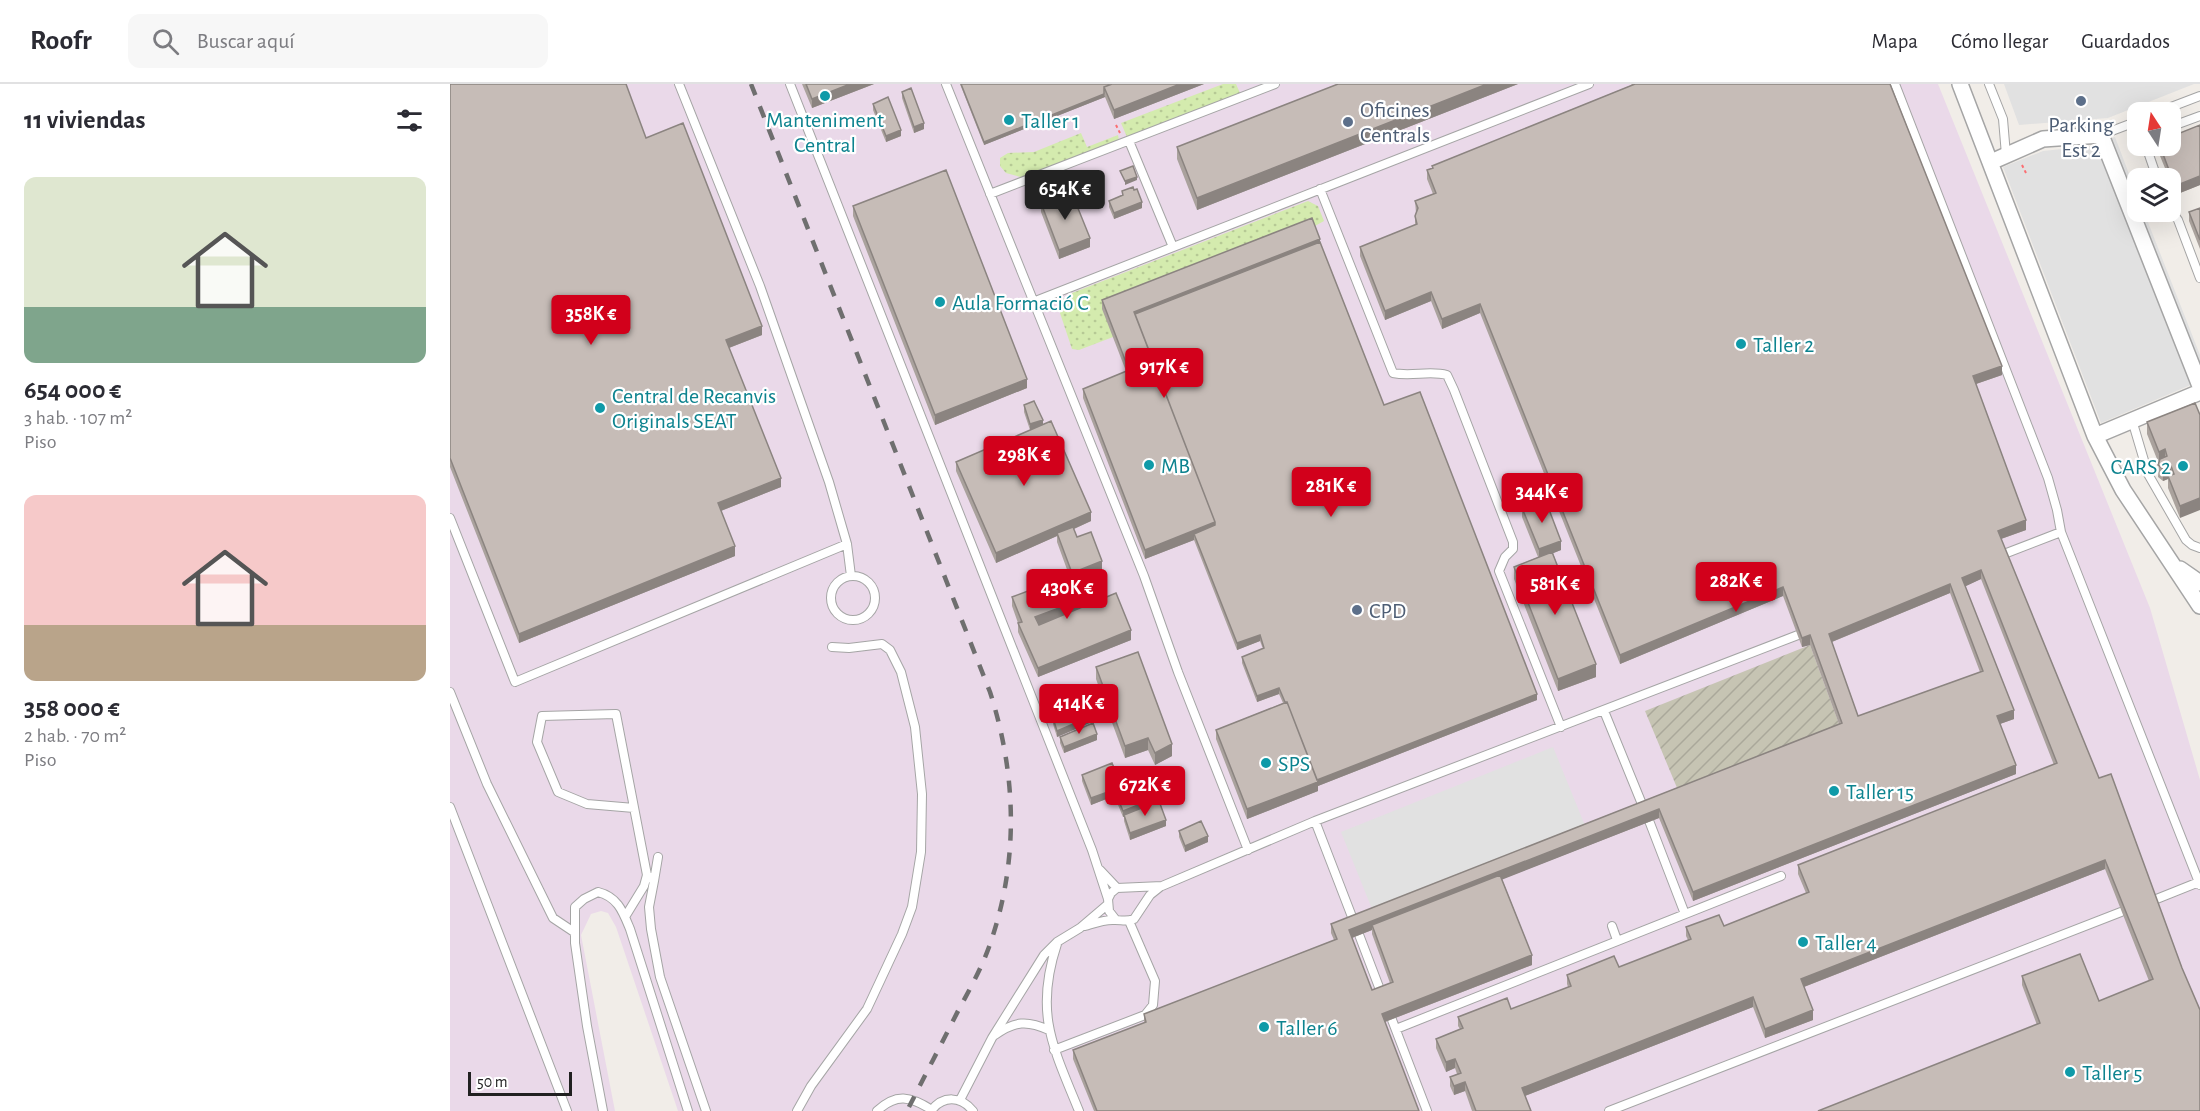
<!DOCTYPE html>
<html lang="es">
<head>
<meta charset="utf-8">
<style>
  :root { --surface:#fff; --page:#f7f7f7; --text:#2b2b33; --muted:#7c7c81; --line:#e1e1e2; --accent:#d2001b }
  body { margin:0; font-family:"Alegreya Sans",sans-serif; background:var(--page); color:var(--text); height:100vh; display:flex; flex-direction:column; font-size:22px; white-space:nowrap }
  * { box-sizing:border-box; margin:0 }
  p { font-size:20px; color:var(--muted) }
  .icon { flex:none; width:33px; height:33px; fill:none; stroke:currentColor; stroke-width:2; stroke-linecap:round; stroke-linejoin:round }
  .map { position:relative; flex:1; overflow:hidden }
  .side { display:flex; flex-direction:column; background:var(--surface); width:450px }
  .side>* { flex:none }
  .needle { width:39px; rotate:348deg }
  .tools { position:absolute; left:1677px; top:18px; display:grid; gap:12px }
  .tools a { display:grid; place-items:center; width:54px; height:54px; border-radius:12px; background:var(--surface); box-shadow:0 6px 24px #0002; font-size:30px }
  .scale { position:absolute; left:18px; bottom:15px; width:104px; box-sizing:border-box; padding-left:6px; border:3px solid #212121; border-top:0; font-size:16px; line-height:21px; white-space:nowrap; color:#212121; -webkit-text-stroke:4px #fff; paint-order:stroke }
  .price { position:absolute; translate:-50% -51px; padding:0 14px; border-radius:6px; background:var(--accent); color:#fff; font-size:20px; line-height:39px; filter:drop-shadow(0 2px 3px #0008) }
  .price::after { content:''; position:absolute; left:50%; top:36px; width:18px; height:14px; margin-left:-9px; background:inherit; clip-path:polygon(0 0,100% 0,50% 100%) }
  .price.selected { background:#222; color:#fff }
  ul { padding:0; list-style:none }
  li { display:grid; align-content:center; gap:12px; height:318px; padding:0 24px }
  li span { display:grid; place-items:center; height:186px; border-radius:12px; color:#555 }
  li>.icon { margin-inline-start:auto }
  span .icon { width:108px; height:108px; fill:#fffc; stroke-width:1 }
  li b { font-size:26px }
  h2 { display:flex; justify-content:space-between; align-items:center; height:72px; padding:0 24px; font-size:26px }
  header { display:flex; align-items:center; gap:36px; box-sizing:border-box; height:84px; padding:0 30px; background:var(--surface); border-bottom:2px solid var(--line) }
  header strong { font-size:28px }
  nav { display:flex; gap:33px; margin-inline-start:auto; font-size:21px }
  .search { width:420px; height:54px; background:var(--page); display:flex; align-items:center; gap:15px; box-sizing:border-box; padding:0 21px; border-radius:12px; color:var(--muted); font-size:22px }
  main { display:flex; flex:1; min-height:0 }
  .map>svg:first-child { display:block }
  .industrial { fill:#ead9e9 }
  .construction { fill:url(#construction-furrows) }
  .grass { fill:url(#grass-dots) }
  .parking { fill:#e1e1e1 }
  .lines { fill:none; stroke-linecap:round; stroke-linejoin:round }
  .service-casing { stroke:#a5a5a5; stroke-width:10 }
  .minor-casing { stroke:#a5a5a5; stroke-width:18 }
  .path { stroke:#fb6e72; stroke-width:2; stroke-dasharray:3 3; stroke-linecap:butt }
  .service { stroke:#fff; stroke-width:8 }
  .minor { stroke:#fff; stroke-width:15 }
  .rail { stroke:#6f6f6f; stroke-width:4.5; stroke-dasharray:12 12; stroke-linecap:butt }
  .wall { fill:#aaa29d; fill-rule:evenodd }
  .shaded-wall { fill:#8b8480 }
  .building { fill:#c6bcb7; stroke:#8b8480; stroke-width:1.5; fill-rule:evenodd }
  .culture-dot { fill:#0f9aa8; stroke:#fff; stroke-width:2 }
  .service-dot { fill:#5c6f8a; stroke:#fff; stroke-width:2 }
  .labels { text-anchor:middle; stroke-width:4.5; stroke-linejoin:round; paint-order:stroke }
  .service-label { font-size:22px; fill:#4e5e75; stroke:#fff; text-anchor:start }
  .culture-label { font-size:22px; fill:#0d838f; stroke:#fff; text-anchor:start }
</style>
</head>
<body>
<header>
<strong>Roofr</strong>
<div class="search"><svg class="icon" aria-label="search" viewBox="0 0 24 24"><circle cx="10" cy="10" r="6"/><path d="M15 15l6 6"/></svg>Buscar aquí</div>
<nav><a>Mapa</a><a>Cómo llegar</a><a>Guardados</a></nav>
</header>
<main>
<section class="side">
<h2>11 viviendas<svg class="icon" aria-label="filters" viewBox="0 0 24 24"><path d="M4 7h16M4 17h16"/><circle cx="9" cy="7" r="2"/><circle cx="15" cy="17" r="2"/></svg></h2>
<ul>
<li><span style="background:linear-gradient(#dfe7d0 70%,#7fa58c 0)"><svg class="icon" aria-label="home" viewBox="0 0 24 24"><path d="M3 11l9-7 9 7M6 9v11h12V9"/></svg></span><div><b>654 000 €</b><p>3 hab. · 107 m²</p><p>Piso</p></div></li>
<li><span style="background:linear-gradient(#f6c9c9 70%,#b9a48a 0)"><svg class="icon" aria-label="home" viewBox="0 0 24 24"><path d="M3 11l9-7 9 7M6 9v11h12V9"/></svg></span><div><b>358 000 €</b><p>2 hab. · 70 m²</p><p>Piso</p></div></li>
</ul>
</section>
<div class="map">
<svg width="1750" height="1027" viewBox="0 0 1750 1027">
  <defs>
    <pattern id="construction-furrows" width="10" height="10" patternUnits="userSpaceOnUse" patternTransform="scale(1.5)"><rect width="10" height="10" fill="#c6c4b3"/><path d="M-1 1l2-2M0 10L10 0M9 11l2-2" fill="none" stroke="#aaa89a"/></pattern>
    <pattern id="grass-dots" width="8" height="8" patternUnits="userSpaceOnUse" patternTransform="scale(1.5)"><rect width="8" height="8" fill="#d4ebae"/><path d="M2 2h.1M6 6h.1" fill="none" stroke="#b6c995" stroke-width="1.8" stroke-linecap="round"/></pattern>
  </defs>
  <rect width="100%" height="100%" fill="#f1ede8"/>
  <path class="industrial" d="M0 0H1488L1700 524 1750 696V1027H228L166 843 158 829 151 827 141 830 131 851 165 1027H0Z"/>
  <path class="construction" d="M1360 561 1392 648 1230 711 1195 627Z"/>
  <path class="grass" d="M773 0H786L790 9 677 53 671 39Z
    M631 49 637 63 668 51 669 56 574 94 556 89 550 82V74L558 69 584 68Z
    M858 117 868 122 874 137 663 253 629 266 622 265 610 229 612 216 622 209Z"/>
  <path class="parking" d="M1554 0H1744L1658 34 1569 41Z
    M1665 53 1687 111 1688 128H1694L1750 271V297L1651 339 1553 83 1593 67 1640 62Z
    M1103 663 1136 744 924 830 891 748Z"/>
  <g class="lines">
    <g class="service-casing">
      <path id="service" d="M229 0 310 202 379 398 397 460 401 492
        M340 0 642 766 658 815 659 827 666 836
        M496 0 694 492 728 588 798 766
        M1445 0 1598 394 1607 426 1611 448 1750 801
        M1539 0 1553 35 1556 71
        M1708 28 1750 12
        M1720 43 1750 32
        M1651 51 1688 37
        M679 57 723 163
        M1696 62 1707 94
        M870 105 943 289C962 293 979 286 997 291L1004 306 1063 458V465L1055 473 1049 487 1111 643
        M540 110 825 0
        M1720 125 1728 136 1750 194
        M583 218 1139 0
        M1682 336 1698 390 1736 456 1742 461 1750 464
        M0 434 65 598 397 460
        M1554 470 1611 448
        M381 514a22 22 0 1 1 44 0a22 22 0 1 1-44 0Z
        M0 608 37 700 103 834 124 848
        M1154 627 1194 725
        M0 723 117 1027
        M1198 734 1235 830
        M865 737 904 838
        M650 786 667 804
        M197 791 204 797 199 823 201 845 210 893 256 1027
        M204 797 208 773
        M658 815 661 809 667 804 712 802 865 737 1348 551
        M1704 816 1749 798
        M175 833 194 802 197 791 166 630 92 632 87 658 108 708 137 720 184 724
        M635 842C645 839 655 835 665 836 673 836 676 838 684 835L700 811 710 803
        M1162 842 1167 856
        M908 848 932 911
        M607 860C584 929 603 963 629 1027
        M939 928 977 1027
        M946 945 1331 792
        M545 951C565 937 577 936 599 946
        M604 966 695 931 703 921 705 897 679 837
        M510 1016 542 954 594 871 607 858 630 844 657 821
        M153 1027 137 942 125 859V823L134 815 148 808C168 813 173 828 180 845L238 1027
        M347 1027 361 1002 417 925 452 850 462 823 471 768 472 710 465 643 451 588 440 566 432 560 399 564 382 563
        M427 1027C446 1009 460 1012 482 1026
        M481 1027C493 1011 511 1012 523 1027
        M1159 1027 1671 828"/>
    </g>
    <g class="minor-casing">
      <path id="minor" d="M1510 0 1645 352 1673 406 1750 522
        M1541 78 1593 55 1651 51 1750 302
        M1645 352 1750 308
        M1730 485 1750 499"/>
    </g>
    <path class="path" d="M666 41 670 49
      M1572 81 1576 89"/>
    <use href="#service" class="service"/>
    <use href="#minor" class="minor"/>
    <path class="rail" d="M301 0 540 608C567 692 569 779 539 863 531 885 520 905 509 925 492 959 474 993 457 1027"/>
  </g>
  <path class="wall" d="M0 0 196 54 312 251 279 264 331 403 271 427 285 472 69 559 0 383Z
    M352 0H424L362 24Z
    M510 0H754L664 35 655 13 534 61Z
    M888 0H1068L747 126 727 75V63Z
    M1181 0H1440L1552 282V291L1526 300 1576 436V446L1551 455 1649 694 1661 690 1732 884 1750 926V1027H1368L1587 941 1572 901V892L1630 870 1649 917 1699 897 1655 785 1354 903 1363 926V936L1315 954 1303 923 1075 1012 1081 1027H1022L1015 1007 1004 1011 1000 1002V993L1007 990 1005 984 996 988 986 964V955L1010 945 1008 942V933L1057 914 1061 925 1118 903 1117 900V891L1164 872 1169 883 1238 856 1236 852V843L1269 831 1274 842 1356 809 1348 790V781L1604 681 1531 495 1515 502 1564 626V635L1550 640 1566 681V690L1243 817 1209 734 1052 795 1082 871V881L935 938 969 1027H644L623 975V966L694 939V930L884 856 881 849V840L1389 640 1360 561 1352 563 1333 512 1170 580 1030 229 992 245 981 217 935 236 910 172V163L965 141V132L966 129 965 117 983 110 977 95V86L982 84V82L1182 1ZM1500 509 1530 588 1408 632 1382 558ZM922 846V850L940 899 922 906 902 854Z
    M452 8 474 45 464 49 452 14Z
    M423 20 451 52 436 58 423 26Z
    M1750 41V101L1725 111 1720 100V94H1719L1708 67V62H1720Z
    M672 107 692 124 664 135 659 123V117L672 111Z
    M591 119 640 163 609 175 591 128Z
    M403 122 577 304 485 341 403 132Z
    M1750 124V165L1739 137V128Z
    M870 158 934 321 1087 616 868 702V707L797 735 766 655V646L833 619 829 610 807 618 792 579V573L813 565 810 557 787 566 744 456 695 475 633 314V305L676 287 652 225V216Z
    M1745 319 1730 434 1718 404V395L1713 397 1708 393 1709 380 1697 350V338Z
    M574 321 593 340 641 437 624 445 627 453 652 486 629 495 636 521 681 556 588 593 568 548V539L562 522V513L619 491 607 458V452L546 479 506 387V378L580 346 574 328Z
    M1072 424 1111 466 1103 469 1146 593 1108 607 1064 495V483L1088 473 1072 433Z
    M646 583 722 672 705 681 698 666 675 674 646 595Z
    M603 634 642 638 607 653 603 640Z
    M610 653 647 656 614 669 610 659Z
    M632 691 672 707 708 718 716 742 680 756 674 737V732L673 733 666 716V711L641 721 632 697Z
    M729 747 758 758 735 768 729 753Z"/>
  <path class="shaded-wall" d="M400 0H424L362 24V15Z
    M730 0H754L664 35V26Z
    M1037 0H1068L747 126V114Z
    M654 10 655 13 534 61V58Z
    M474 39V45L464 49V43Z
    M451 46V52L436 58V52Z
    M1750 92V101L1725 111V102Z
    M687 93V96L675 101V97Z
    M692 118V124L664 135V129Z
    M640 154V163L609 175V166Z
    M870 155V164L686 236 684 228Z
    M981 208V217L935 236V227Z
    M1030 220V229L992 245V235Z
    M312 242V251L276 265V256Z
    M1552 282V291L1523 301V292Z
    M577 295V304L485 341V331Z
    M593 336V342L580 346V340Z
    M1715 365V378L1709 380V368Z
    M1721 382V394L1718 392V395L1713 397V385Z
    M331 394V403L268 428V419Z
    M1750 414V426L1730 434V422Z
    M641 428V437L608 452 607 449V452L546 479V469Z
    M1576 436V446L1548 456V447Z
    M765 438V447L744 450V456L695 475V466Z
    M1111 457V466L1089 475V465Z
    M285 462V472L69 559V550Z
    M652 477V486L622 498V489Z
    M1531 486V495L1512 504V494Z
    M1500 500V509L1379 559V550Z
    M1333 503V512L1170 580V571Z
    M636 514V523L585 542V533Z
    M681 546V556L588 593V584Z
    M810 551V557L787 566V559Z
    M1360 551V561L1352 563V554Z
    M1146 580V593L1108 607V595Z
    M829 604V610L807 618V612Z
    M1087 610V616L868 702V707L797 735V725L866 696Z
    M1564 626V635L1547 641V632Z
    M642 632V638L607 653V647Z
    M647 650V656L614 669V663Z
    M698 654V666L675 674V662Z
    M722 660V672L705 681V669Z
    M1566 681V690L1243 817V808Z
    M672 703V709L641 721V714Z
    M708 713V719L673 733V727Z
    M1209 725V734L924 846 922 841V846L899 855V846Z
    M716 736V742L680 756V749Z
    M758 752V758L735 768V762Z
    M1655 776V785L1351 904V895Z
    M1082 871V881L932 939V930Z
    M1303 913V923L1072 1013V1004Z
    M1363 926V936L1315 954V945Z
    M1005 975V984L996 988V978Z
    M1015 998V1007L1004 1011V1002Z"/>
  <path class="building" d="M0 0H176L196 54 233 39 312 242 276 256 331 394 268 419 285 462 69 550 0 374Z
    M356 0H400L362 15Z
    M511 0H662L654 3V10L534 58Z
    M662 0H730L664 26 654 3Z
    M888 0H1037L747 114 727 63Z
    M1185 0H1440L1552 282 1523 292 1576 436 1548 447 1649 694 1661 690 1732 884 1750 926V1027H1368L1590 939 1572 892 1630 870 1649 917 1703 895 1655 776 1351 895 1363 926 1315 945 1303 913 1072 1004 1081 1027H1026L1015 998 1004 1002 1000 993 1011 989 1005 975 996 978 986 955 1013 944 1008 933 1057 914 1061 925 1121 902 1117 891 1164 872 1169 883 1241 855 1236 843 1269 831 1274 842 1359 808 1348 781 1607 679 1531 486 1512 494 1564 626 1547 632 1566 681 1243 808 1209 725 899 846 922 906 943 898 922 841 1050 791 1082 871 932 930 969 1027H647L623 966 696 938 694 930 887 855 881 840 1392 639 1360 551 1352 554 1333 503 1170 571 1030 220 992 235 981 208 935 227 910 163 967 140 965 132 968 124 965 117 986 109 977 86 983 84 982 82ZM1500 500 1533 587 1408 632 1379 550Z
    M461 4 474 39 464 43 452 8Z
    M438 13 451 46 436 52 423 20Z
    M1750 41V92L1725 102 1710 62H1720V53Z
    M683 82 687 93 675 97 670 87Z
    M496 86 577 295 485 331 403 122Z
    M683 103 684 106 687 105 692 118 664 129 659 117 673 111 672 107Z
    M621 107 640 154 609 166 591 119Z
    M1750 124V156L1739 128Z
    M862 134 870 155 684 228 765 438 695 466 633 305 679 286 652 216Z
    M870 158 934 321 970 308 1087 610 867 696 837 618H835L829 604 807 612 792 573 814 564 810 551 787 559 744 450 765 441V438L685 230Z
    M584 317 593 336 580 340 574 321Z
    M1745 319 1750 331V414L1730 422 1718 392 1724 390 1721 382 1713 385 1708 381 1710 375 1717 372 1715 365 1709 368 1697 338Z
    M601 337 641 428 546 469 506 378Z
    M1095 415 1111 457 1089 465 1072 424Z
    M623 443 627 453 641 448 652 477 622 489 607 449Z
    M1102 468 1146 580 1108 595 1064 483Z
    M626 489 636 514 585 533 589 541 666 509 681 546 588 584 568 539 572 538 562 513Z
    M688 568 722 660 705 669 698 654 675 662 646 583Z
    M837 618 868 698 797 725 766 646Z
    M638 621 642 632 607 647 603 634Z
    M643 639 647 650 614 663 610 653Z
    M662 679 672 703 641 714 632 691Z
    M701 696 708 713 673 727 666 710Z
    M709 717 716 736 680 749 674 731Z
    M751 737 758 752 735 762 729 747Z"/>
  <g class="culture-dot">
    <circle cx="375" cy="12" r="6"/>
    <circle cx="559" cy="36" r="6"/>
    <circle cx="490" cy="218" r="6"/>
    <circle cx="1291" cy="260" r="6"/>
    <circle cx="150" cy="324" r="6"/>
    <circle cx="699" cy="381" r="6"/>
    <circle cx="1733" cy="382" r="6"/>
    <circle cx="816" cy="679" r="6"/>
    <circle cx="1384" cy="707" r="6"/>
    <circle cx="1353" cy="858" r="6"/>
    <circle cx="814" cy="943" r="6"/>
    <circle cx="1620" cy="988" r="6"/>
  </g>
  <g class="service-dot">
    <circle cx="1631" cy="17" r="6"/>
    <circle cx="898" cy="38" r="6"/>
    <circle cx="907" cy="526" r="6"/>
  </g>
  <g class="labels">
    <g class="service-label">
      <text x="910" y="33">Oficines<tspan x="910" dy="25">Centrals</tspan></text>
      <text x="1631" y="48" text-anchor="middle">Parking<tspan x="1631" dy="25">Est 2</tspan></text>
      <text x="919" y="534">CPD</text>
    </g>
    <g class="culture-label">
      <text x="375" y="43" text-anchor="middle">Manteniment<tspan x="375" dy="25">Central</tspan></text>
      <text x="571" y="44">Taller 1</text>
      <text x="502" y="226">Aula Formació C</text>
      <text x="1303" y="268">Taller 2</text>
      <text x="162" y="319">Central de Recanvis<tspan x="162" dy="25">Originals SEAT</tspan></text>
      <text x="711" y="389">MB</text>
      <text x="1721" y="390" text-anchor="end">CARS 2</text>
      <text x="828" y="687">SPS</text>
      <text x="1396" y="715">Taller 15</text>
      <text x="1365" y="866">Taller 4</text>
      <text x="826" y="951">Taller 6</text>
      <text x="1632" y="996">Taller 5</text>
    </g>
  </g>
</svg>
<div class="tools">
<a><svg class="needle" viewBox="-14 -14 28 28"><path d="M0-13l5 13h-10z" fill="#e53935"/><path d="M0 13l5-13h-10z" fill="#7c7c81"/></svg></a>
<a><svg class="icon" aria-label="layers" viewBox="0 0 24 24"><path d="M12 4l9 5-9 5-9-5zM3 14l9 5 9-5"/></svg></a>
</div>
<div class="scale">50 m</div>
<b class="price selected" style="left:615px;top:137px">654K €</b>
<b class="price" style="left:141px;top:262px">358K €</b>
<b class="price" style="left:714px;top:315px">917K €</b>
<b class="price" style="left:574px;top:403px">298K €</b>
<b class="price" style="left:881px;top:434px">281K €</b>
<b class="price" style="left:1092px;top:440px">344K €</b>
<b class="price" style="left:1286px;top:529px">282K €</b>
<b class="price" style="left:1105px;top:532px">581K €</b>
<b class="price" style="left:617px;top:536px">430K €</b>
<b class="price" style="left:629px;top:651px">414K €</b>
<b class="price" style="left:695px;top:733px">672K €</b>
</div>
</main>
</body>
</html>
